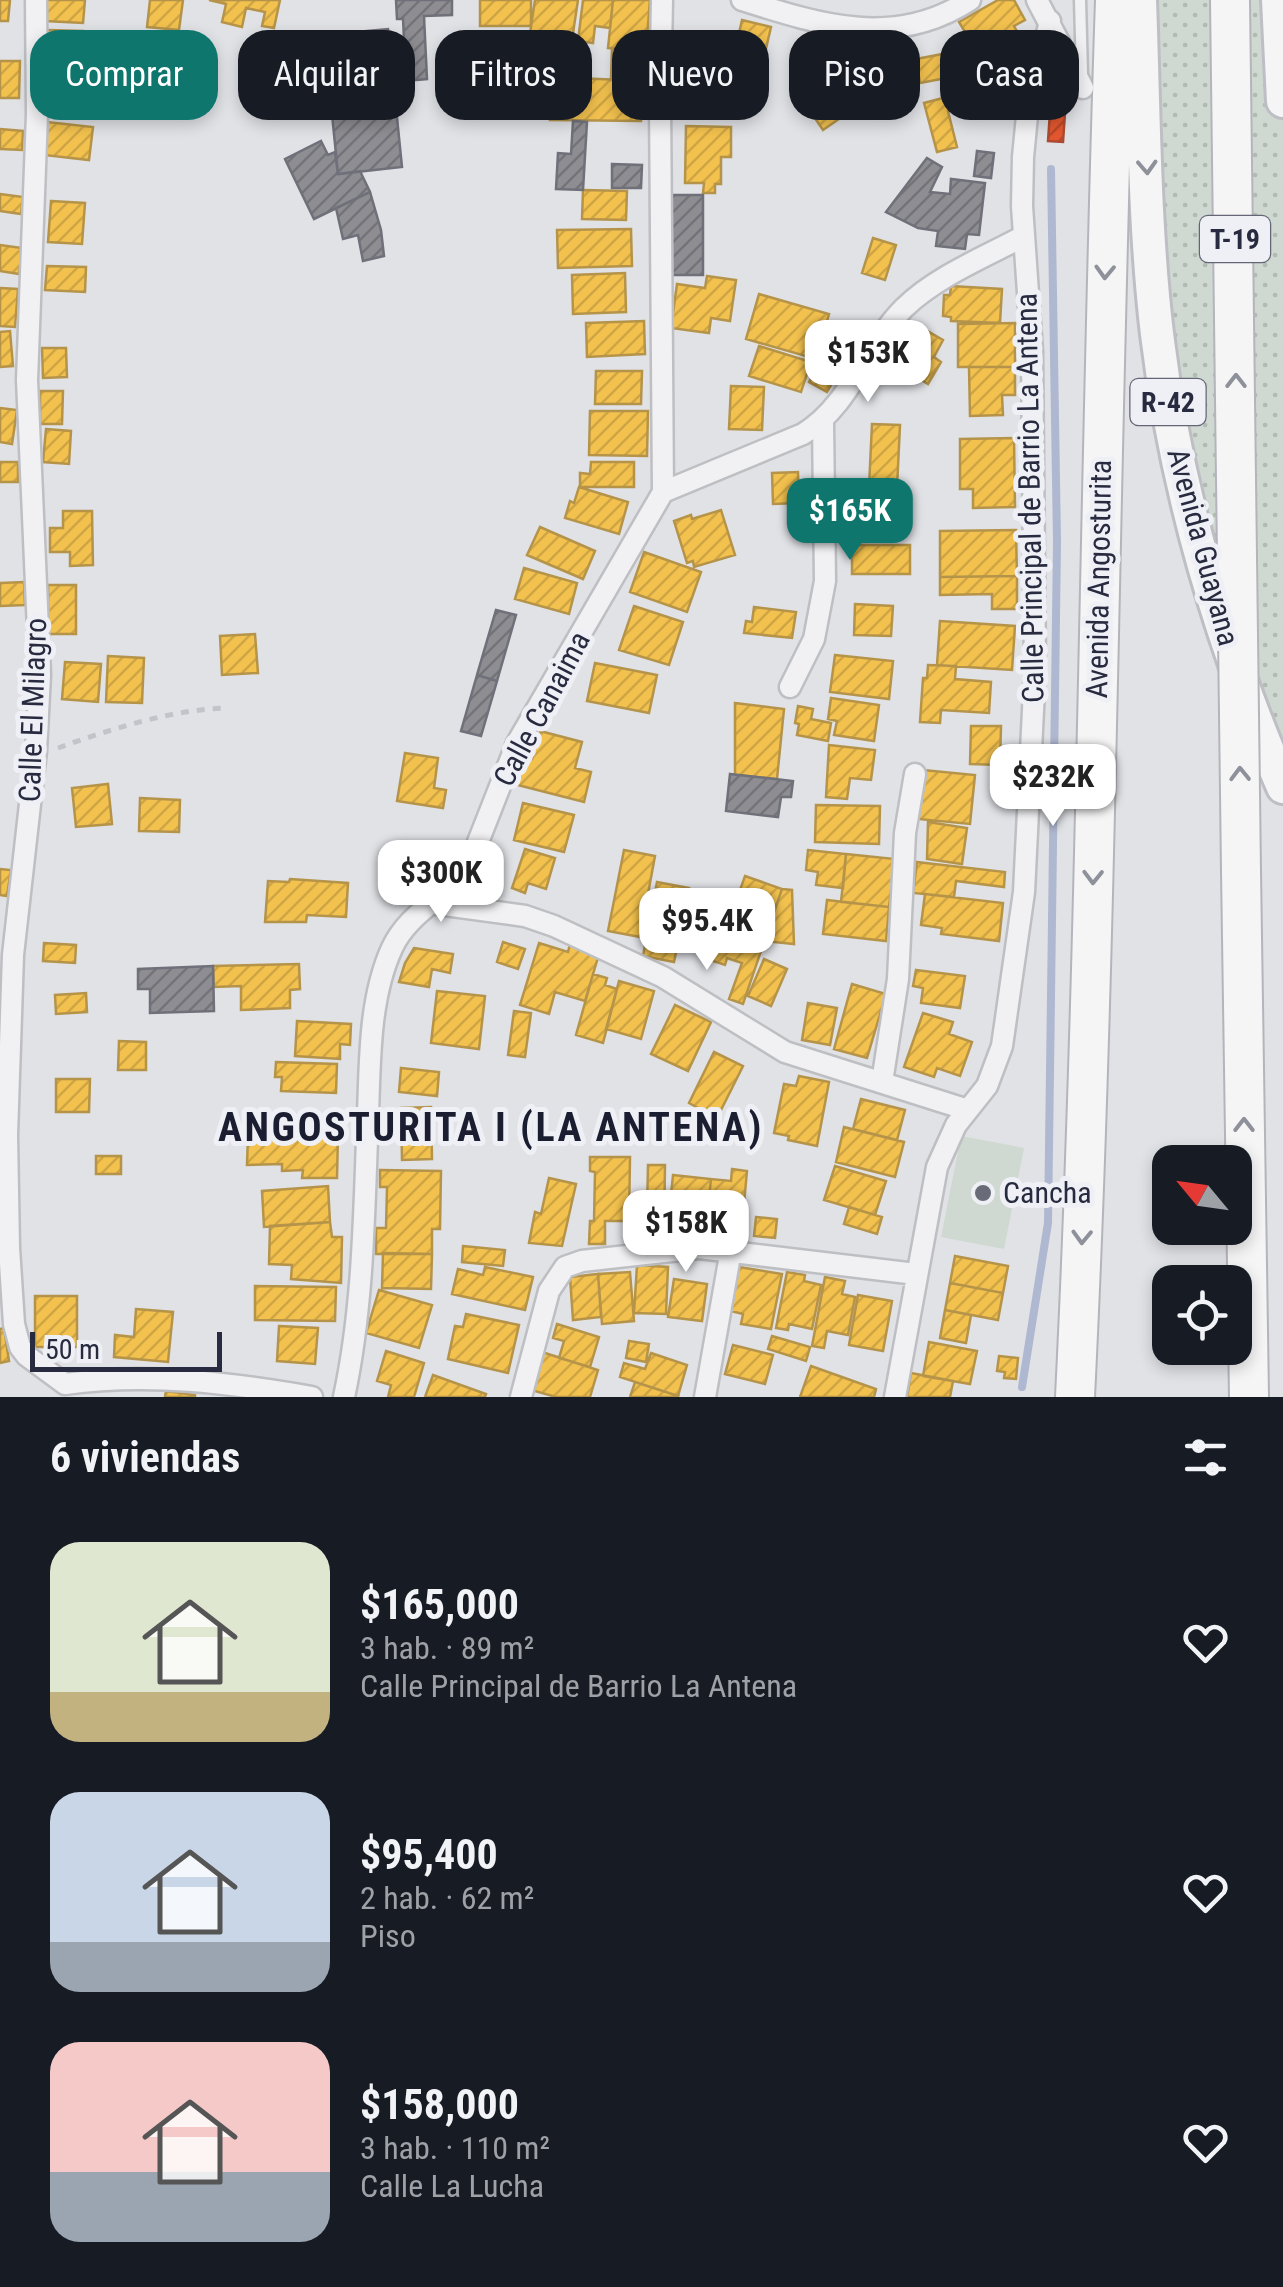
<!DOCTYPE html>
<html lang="es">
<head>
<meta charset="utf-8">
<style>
  :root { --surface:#171b24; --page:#242831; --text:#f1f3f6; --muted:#9ea1a6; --accent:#0f766e }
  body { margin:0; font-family:"Roboto Condensed",sans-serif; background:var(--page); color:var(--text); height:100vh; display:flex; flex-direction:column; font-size:38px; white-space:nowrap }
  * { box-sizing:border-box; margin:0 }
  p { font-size:32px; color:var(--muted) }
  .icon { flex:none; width:55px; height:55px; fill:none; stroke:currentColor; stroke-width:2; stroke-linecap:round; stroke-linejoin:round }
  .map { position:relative; height:1397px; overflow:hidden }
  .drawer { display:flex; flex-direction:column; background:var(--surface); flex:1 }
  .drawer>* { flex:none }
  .guide { position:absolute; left:30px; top:30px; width:1225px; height:90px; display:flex; gap:20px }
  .needle { width:65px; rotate:299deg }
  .fabs { position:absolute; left:1152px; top:1145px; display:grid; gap:20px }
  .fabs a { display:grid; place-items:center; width:100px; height:100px; border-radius:20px; background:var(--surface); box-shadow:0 5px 15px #0003; font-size:50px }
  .scale { position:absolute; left:30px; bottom:25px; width:192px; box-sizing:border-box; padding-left:10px; border:5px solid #282b3f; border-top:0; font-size:28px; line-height:35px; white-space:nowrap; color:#282b3f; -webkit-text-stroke:8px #eff0f6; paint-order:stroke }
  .price { position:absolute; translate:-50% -85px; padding:0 22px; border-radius:20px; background:#fff; color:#222; font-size:32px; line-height:65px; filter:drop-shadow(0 2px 5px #0008) }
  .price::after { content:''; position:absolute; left:50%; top:60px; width:30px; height:22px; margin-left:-15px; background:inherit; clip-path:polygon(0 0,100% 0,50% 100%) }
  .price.current { background:var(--accent); color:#fff }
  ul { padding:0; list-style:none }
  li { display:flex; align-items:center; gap:30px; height:250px; padding:0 50px }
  li span { display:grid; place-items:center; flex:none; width:280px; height:200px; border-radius:30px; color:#555 }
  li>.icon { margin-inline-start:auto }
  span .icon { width:120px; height:120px; fill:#fffc; stroke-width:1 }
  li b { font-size:42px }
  h2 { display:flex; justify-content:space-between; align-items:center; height:120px; padding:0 50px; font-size:42px }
  .tag { padding:0 35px; border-radius:30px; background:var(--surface); box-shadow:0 5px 15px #0003; font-size:35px; line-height:90px }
  .tag.current { background:var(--accent); color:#fff }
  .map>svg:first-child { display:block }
  .grass { fill:url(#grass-dots) }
  .pitch { fill:#cfd9d1 }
  .homes { fill:url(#homes-hatch); stroke:#b5944a; stroke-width:2.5 }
  .shops { fill:url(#shops-hatch); stroke:#ac4a33; stroke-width:2.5 }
  .industry { fill:url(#industry-hatch); stroke:#6f7079; stroke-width:2.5 }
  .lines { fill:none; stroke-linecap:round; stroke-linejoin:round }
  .stream { stroke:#afb8d1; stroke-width:8 }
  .lane-casing { stroke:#bebfc3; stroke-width:15 }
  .street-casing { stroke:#bebfc3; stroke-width:25 }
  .primary-casing { stroke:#bebfc4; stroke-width:38 }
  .highway-casing { stroke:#b4b5bb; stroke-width:42 }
  .path { stroke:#c3c3ca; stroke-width:5; stroke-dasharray:8 8; stroke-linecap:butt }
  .lane { stroke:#f1f1f3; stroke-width:10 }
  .street { stroke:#f1f1f3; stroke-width:20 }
  .primary { stroke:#f5f5f6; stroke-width:32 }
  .highway { stroke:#f5f5f6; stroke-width:38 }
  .highway-bridge-casing { stroke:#b4b5bb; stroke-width:42; stroke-linecap:butt }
  .highway-bridge { stroke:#f5f5f6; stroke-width:38 }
  .oneway { stroke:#8e909a }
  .poi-dot { fill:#696b79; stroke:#eff0f6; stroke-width:4 }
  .labels { text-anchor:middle; stroke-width:10; stroke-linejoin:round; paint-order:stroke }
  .shield { fill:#eff0f6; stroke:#646676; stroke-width:2.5 }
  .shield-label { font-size:28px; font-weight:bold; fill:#282b3f }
  .street-label { font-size:30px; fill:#282b3f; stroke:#eff0f6 }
  .poi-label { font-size:30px; fill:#282b3f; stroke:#eff0f6; text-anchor:start }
  .district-label { font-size:40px; font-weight:bold; letter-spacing:2.5px; fill:#1b1d30; stroke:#eff0f6 }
</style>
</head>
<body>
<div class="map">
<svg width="1283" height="1397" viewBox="0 0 1283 1397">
  <defs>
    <pattern id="grass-dots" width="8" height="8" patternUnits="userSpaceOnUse" patternTransform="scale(2.5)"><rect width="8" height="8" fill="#cfd9d1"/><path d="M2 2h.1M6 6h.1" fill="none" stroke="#b2bab4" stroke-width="1.8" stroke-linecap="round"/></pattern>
    <pattern id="homes-hatch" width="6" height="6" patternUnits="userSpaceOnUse" patternTransform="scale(2.5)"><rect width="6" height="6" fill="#f2c14e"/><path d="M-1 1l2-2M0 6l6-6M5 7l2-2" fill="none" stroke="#d0a645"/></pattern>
    <pattern id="shops-hatch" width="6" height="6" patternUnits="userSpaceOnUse" patternTransform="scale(2.5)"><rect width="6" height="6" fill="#e4572e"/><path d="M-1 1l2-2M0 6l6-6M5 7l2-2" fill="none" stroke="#b94829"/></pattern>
    <pattern id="industry-hatch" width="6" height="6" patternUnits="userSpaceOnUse" patternTransform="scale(2.5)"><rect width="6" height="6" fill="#8d8d92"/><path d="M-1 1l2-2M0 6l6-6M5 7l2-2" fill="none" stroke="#737379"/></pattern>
  </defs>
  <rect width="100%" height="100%" fill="#e1e2e6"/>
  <path class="grass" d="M1140 0H1278L1283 101V787L1187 507Z"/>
  <path class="pitch" d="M961 1136 1024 1148 1004 1249 941 1237Z"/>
  <path class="homes" d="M0 0H10L8 21H0Z
    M46 0H85L83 23 45 21Z
    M150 0H183L179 30 147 27Z
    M209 0H280L274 28 262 26 265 12 246 8 242 27 222 22 226 4Z
    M480 0H531V26H480Z
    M535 0H578L569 60 559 58 558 67 545 65 547 56 527 53Z
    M583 0H613L610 28 595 26 593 43 578 41Z
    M613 0H650L646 50 608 48Z
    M998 0H1014L1025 20 1014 26 1022 40 989 59 982 45 975 49 959 22Z
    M742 20 771 27 760 75 731 69Z
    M46 30 83 31 81 55 44 53Z
    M860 45 888 85 823 130 796 90Z
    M612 48 646 50 644 81 611 80Z
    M958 51 962 75 920 83 916 59Z
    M0 61H20L19 98H0Z
    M51 62 110 68 107 98 48 92Z
    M1015 71 1016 93 986 95 984 73Z
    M553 77 644 81 641 121 550 120Z
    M977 89 981 102 948 111 957 147 937 152 924 103Z
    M47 122 93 127 89 160 44 155Z
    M686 126 731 127V157H721V184H715V193H703L704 183H685Z
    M0 129 23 131 22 150 0 149Z
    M583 190 627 191 626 220 582 219Z
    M0 194 23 197 21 214 0 211Z
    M51 201 85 203 82 244 48 242Z
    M631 229 632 266 558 268 557 230Z
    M873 238 896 245 885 280 862 273Z
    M0 245 22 248 19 274 0 271Z
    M47 266 86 267 85 292 45 290Z
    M625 273 626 312 573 314 572 275Z
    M707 276 736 280 730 321 711 318 709 333 671 328 677 284 705 288Z
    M951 286 1002 289 1000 323 951 321V317L943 316 944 295H950Z
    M0 288 18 289 15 327 0 326Z
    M759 294 829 314 816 359 746 339Z
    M644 321 645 354 587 357 586 323Z
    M910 321 943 340 934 357 941 362 928 384 913 375 917 369 891 354Z
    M1015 323V367H958V324Z
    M10 331 13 366 0 367V332Z
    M759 346 811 362 801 392 749 376Z
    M42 348H66L67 377 43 378Z
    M828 350 845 361 827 392 809 382Z
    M969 367H1015V395H1002L1003 415 970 416Z
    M596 371H642L641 404H595Z
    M731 386 764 387 762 430 729 429Z
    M40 391H63L62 424H40Z
    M0 408 17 410 12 444 0 442Z
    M590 411H648L647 456 589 455Z
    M872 424 900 425 897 488 869 487Z
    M46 429 71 431 69 464 43 462Z
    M1014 438 1015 507 973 508V489H960V439Z
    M0 462H18V482H0Z
    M591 462H634V487H580V473L590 474Z
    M798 472 799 503 773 504 772 473Z
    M579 487 628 502 619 534 565 518 570 501 574 503Z
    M721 510 735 555 694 567 693 561 687 563 674 521 691 515 692 519Z
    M63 511H92L93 565 70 566V552H50V528H63Z
    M540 527 595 551 583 579 527 555Z
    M1016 530 1017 576 940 577V531Z
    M852 545H910V574H852Z
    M644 552 701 572 687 612 630 592Z
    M524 568 577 583 569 614 515 599Z
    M1017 576V609H992V594L940 595V577Z
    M24 582 25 605 0 606V583Z
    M48 585H76V634H48Z
    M855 604 893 606 891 636 854 635Z
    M634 606 683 622 669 665 619 650Z
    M754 607 796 612 792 638 744 633 746 621 752 622Z
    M940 621 1015 626 1012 670 937 665Z
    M255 634 258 673 222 675 220 636Z
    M835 655 893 661 889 699 830 692Z
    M108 656 144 658 142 703 106 702Z
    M65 662 101 664 98 702 62 699Z
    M595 663 657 675 649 713 587 701Z
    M928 665 956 666 955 679 991 682 989 713 941 710 940 723 920 722 923 678H927Z
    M831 698 879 705 874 741 834 735 837 721 828 719Z
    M735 703 784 709 777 779 735 775Z
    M798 706 813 709 811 719 831 723 828 741 797 735 799 724 795 723Z
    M971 726H1001L1000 765 970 764Z
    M540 731 582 742 575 768 591 772 584 802 514 784 521 756 532 759Z
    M829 745 875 750 871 780 850 778 847 799 826 797Z
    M405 753 438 758 434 788 446 790 443 808 397 801Z
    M923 770 975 775 970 824 918 819Z
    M108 784 112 824 76 827 72 788Z
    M140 798 180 800 179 832 139 831Z
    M523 803 574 815 564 852 514 840Z
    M816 805 880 806 879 844 815 842Z
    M928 822 967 828 962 864 927 859Z
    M525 849 555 858 546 889 528 883 525 893 512 888Z
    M624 850 655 856 640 937 608 931Z
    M808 850 846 854 843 888 816 885 818 872 806 870Z
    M846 854 895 859 889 907 841 902Z
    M917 862 1005 872 1004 887 956 881 954 897 913 893Z
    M0 869 11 870 7 896 0 895Z
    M745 876 782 889 743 1004 729 999 742 963 727 958 725 965 713 961 716 939 722 941Z
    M290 879 348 883 346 917 307 915 306 922H265L268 881 289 882Z
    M657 882 689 888 674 962 643 956Z
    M782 889 792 890 794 944 764 941Z
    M925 894 1003 903 999 941 941 934 942 928 921 925Z
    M827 900 889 907 886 941 823 934Z
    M503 942 525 949 518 969 497 962Z
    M44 943 76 945 75 963 43 961Z
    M539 943 568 952 570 944 599 954 585 1001 555 992 549 1014 520 1005Z
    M414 948 453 954 450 973 432 969 429 987 399 982 405 963Z
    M764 959 787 969 771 1006 748 996Z
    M299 964 300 989 290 990V1008L241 1010V986L214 987 213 966Z
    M916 970 965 976 960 1008 921 1003 923 988 913 986Z
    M593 974 607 978 605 985 617 989 603 1043 576 1035Z
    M619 981 654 991 641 1039 606 1029Z
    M852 984 886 994 867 1058 834 1049Z
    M437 991 485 996 479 1049 431 1043Z
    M86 993 87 1012 56 1014 55 995Z
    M808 1003 837 1008 830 1045 802 1040Z
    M675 1005 711 1022 688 1071 651 1054Z
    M514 1011 531 1013 525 1057 508 1055Z
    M923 1013 953 1022 949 1034 972 1042 960 1076 937 1068 934 1077 904 1067Z
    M297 1021 351 1024 350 1045 340 1044V1059L295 1056Z
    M119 1041 146 1042V1070H118Z
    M714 1052 743 1066 717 1118 689 1103Z
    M276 1062 337 1064 336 1093 281 1091 282 1077H275Z
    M401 1068 439 1072 437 1096 399 1092Z
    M799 1076 829 1082 817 1146 788 1140 789 1136 774 1133 784 1084 796 1086Z
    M56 1079H90L89 1112H56Z
    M861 1099 905 1110 897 1140 853 1129Z
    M431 1107 432 1159 402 1160 401 1108Z
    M844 1127 904 1142 895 1177 836 1162Z
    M248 1135H338L337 1178H302L303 1170 282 1171V1164L247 1165Z
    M96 1156H121V1174H96Z
    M590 1157H630L629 1221H605V1244H589L590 1221H594L595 1172 590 1171Z
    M648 1165H665L664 1235H629L630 1208H647Z
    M835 1166 886 1181 875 1215 824 1200Z
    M732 1169 747 1171 742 1225 707 1221 711 1179 731 1181Z
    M380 1170 441 1171 440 1229H432V1254H376V1228H386L387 1187H380Z
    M673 1175 711 1179 705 1236 667 1232Z
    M549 1178 576 1184 562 1246 529 1243 535 1212 541 1214Z
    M328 1186 330 1222 264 1227 262 1191Z
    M849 1207 882 1217 877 1234 844 1224Z
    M756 1217 777 1219 775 1238 754 1236Z
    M330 1222 332 1237H342L341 1283 291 1279 292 1265 269 1264 270 1226Z
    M463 1246 505 1250 503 1266 462 1262Z
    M383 1253 432 1254 431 1289 382 1288Z
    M955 1256 1008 1266 1003 1293 950 1283Z
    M637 1265 668 1267 666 1314 634 1313Z
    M485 1267 533 1277 525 1310 452 1294 458 1269 483 1275Z
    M739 1267 782 1274 771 1329 741 1324 743 1314 731 1311Z
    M630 1272 634 1321 602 1324 598 1274Z
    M787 1272 805 1275 804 1281 821 1285 812 1329 789 1324 788 1330 776 1328Z
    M598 1274 601 1317 573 1320 570 1277Z
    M825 1277 845 1281 842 1294 855 1297 848 1335 827 1331 824 1348 812 1346Z
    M674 1279 707 1284 702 1321 668 1317Z
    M950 1283 1003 1293 998 1320 945 1310Z
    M255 1286 336 1287 335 1321 255 1320Z
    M379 1290 432 1305 419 1348 366 1333Z
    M858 1295 892 1301 883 1351 849 1345Z
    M35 1296H77V1347H35Z
    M136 1309 173 1312 168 1362 114 1357 115 1335 134 1337Z
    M945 1310 971 1315 966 1343 940 1338Z
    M466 1314 519 1325 508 1373 448 1359 455 1326 463 1327Z
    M557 1324 599 1337 590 1367 559 1358 564 1341 553 1338Z
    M279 1326 318 1328 315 1364 277 1361Z
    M4 1328 9 1361 0 1363V1329Z
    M772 1336 810 1347 806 1361 768 1349Z
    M629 1341 649 1344 646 1362 626 1358Z
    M929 1342 977 1351 970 1384 923 1376Z
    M733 1345 773 1355 765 1384 725 1374Z
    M386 1351 424 1363 414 1397H388L391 1385 377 1381Z
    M542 1352 598 1370 590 1397H556L531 1390Z
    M651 1353 687 1365 678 1396 620 1377 624 1363 645 1369Z
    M999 1356 1018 1358 1016 1379 1004 1378 1005 1372 997 1371Z
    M811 1366 876 1389 874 1397H800Z
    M911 1373 953 1381 950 1397H907Z
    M433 1375 486 1394 485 1397H425Z
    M635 1382 678 1396 677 1397H630Z
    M166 1391 195 1395V1397H165Z"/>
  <path class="shops" d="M1050 112 1065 113 1063 142 1048 141Z"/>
  <path class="industry" d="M396 0H452V15L424 16 427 79 406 81 403 19H397Z
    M388 29 402 167 338 174 324 35Z
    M573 121 587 122 583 190 556 189 558 153 571 154Z
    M321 141 328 155 335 152 338 174 360 171 370 192 314 219 285 159Z
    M977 151 994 153 991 178 974 176Z
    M927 158 942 167 930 192 950 194 951 179 985 183 979 235 967 234 965 249 936 246 938 231 918 228 886 212Z
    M612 164 642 165 641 188H612Z
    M370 192 381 230 384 256 363 261 358 235 343 239 336 208Z
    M671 195H703V275H671Z
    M496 610 516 615 497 681 477 675Z
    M477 675 497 681 481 736 461 731Z
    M730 774 793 781 791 797H781L778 817 726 811Z
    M213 966 214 1011 150 1013V989H138V969Z"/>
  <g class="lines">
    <path class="stream" d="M1022 1387 1048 1223 1057 542 1051 169"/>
    <g class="lane-casing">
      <path id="lane" d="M1080 0 1082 74"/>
    </g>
    <g class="street-casing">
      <path id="street" d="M36 0 37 114 27 380 40 675 36 751 13 955 7 1135 9 1248 14 1324 20 1347 27 1356 65 1384
        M742 0C821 25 895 49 970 0
        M1037 0 1083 88
        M663 492 803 434C851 405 865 347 904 308 937 276 985 257 1024 236
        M790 687 814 639 825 581 823 422
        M430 903 525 916 554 926 663 977 785 1052 968 1110
        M882 1082 898 979 905 833 915 774
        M65 1384C148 1372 230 1383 312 1397
        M344 1397C364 1304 364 1209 368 1114 370 1061 369 998 392 948 409 911 447 898 469 865L517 743 663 492 660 101 662 0
        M521 1397 549 1291 565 1267 582 1261 699 1248 916 1274
        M705 1397 731 1250
        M895 1397 937 1167 956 1125 987 1086 1002 1046 1024 892 1035 670 1032 351 1022 206 1023 157 1027 116 1050 21"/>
    </g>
    <g class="primary-casing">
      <path id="primary" d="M1140 0C1144 111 1144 224 1157 334 1176 491 1221 643 1283 787
        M1278 0 1283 101"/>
    </g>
    <g class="highway-casing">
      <path id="highway" d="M1230 0 1236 479
        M1241 871 1249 1397
        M1075 1397C1098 932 1099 466 1115 0"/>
    </g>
    <path class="path" d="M58 748C111 729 170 710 226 708"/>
    <use href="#lane" class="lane"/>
    <use href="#street" class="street"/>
    <use href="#primary" class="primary"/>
    <use href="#highway" class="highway"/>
    <g class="highway-bridge-casing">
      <path id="highway-bridge" d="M1236 479 1241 871"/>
    </g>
    <use href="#highway-bridge" class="highway-bridge"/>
  </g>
  <defs><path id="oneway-chevron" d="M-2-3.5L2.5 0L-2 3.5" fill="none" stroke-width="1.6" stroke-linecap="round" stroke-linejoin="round" transform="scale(2.5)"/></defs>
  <g class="oneway">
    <use href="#oneway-chevron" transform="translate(1147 167) rotate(87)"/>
    <use href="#oneway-chevron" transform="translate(1105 272) rotate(92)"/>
    <use href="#oneway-chevron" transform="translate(1236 381) rotate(-90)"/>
    <use href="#oneway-chevron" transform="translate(1240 774) rotate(-91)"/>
    <use href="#oneway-chevron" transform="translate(1093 877) rotate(91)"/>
    <use href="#oneway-chevron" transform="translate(1244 1125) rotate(-90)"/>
    <use href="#oneway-chevron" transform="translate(1082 1237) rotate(92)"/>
  </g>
  <circle class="poi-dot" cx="983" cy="1193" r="10"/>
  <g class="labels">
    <g class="shield">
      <rect x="1200" y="216" width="70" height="46" rx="8"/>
      <rect x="1130.5" y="379" width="75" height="46" rx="8"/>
    </g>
    <g class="shield-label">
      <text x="1235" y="249">T-19</text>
      <text x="1168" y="412">R-42</text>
    </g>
    <g class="street-label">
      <text transform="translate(1030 498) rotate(-91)" y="10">Calle Principal de Barrio La Antena</text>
      <text transform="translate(1203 547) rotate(75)" y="10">Avenida Guayana</text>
      <text transform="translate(1099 579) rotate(-89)" y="10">Avenida Angosturita</text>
      <text transform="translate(542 709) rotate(-62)" y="10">Calle Canaima</text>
      <text transform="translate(33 710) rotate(-88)" y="10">Calle El Milagro</text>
    </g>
    <g class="poi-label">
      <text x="1003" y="1203">Cancha</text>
    </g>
    <g class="district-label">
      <text x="491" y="1141">ANGOSTURITA I (LA ANTENA)</text>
    </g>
  </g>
</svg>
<div class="fabs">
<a><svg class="needle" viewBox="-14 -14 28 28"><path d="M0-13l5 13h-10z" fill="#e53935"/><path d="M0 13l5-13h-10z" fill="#9ea1a6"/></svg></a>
<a><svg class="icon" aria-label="locate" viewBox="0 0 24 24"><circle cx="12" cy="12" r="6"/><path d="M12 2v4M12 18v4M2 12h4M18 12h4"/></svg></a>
</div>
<div class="scale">50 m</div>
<b class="price" style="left:868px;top:405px">$153K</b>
<b class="price current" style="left:850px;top:563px">$165K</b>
<b class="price" style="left:1053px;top:829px">$232K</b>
<b class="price" style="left:441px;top:925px">$300K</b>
<b class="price" style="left:707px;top:973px">$95.4K</b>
<b class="price" style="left:686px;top:1275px">$158K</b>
<div class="guide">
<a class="tag current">Comprar</a>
<a class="tag">Alquilar</a>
<a class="tag">Filtros</a>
<a class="tag">Nuevo</a>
<a class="tag">Piso</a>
<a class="tag">Casa</a>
</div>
</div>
<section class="drawer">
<h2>6 viviendas<svg class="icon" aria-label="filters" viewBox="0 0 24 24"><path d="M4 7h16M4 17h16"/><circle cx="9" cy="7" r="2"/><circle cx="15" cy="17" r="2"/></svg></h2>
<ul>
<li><span style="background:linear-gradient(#dfe7d0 75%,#c2b280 0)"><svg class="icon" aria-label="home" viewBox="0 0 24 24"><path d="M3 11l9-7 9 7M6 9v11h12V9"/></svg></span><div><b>$165,000</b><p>3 hab. · 89 m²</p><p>Calle Principal de Barrio La Antena</p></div><svg class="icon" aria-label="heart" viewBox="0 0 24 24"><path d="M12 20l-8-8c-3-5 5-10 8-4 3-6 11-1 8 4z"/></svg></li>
<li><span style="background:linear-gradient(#c9d6e8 75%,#9aa5b1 0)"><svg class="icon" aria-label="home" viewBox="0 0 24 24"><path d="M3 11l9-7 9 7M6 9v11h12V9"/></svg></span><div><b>$95,400</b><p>2 hab. · 62 m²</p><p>Piso</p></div><svg class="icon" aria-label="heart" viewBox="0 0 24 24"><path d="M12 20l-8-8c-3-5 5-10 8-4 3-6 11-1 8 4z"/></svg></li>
<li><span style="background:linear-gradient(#f6c9c9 65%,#9aa5b1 0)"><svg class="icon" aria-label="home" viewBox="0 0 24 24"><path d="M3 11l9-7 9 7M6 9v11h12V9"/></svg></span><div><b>$158,000</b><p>3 hab. · 110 m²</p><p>Calle La Lucha</p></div><svg class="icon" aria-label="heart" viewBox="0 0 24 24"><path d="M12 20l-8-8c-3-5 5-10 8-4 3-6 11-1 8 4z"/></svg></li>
</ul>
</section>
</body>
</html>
